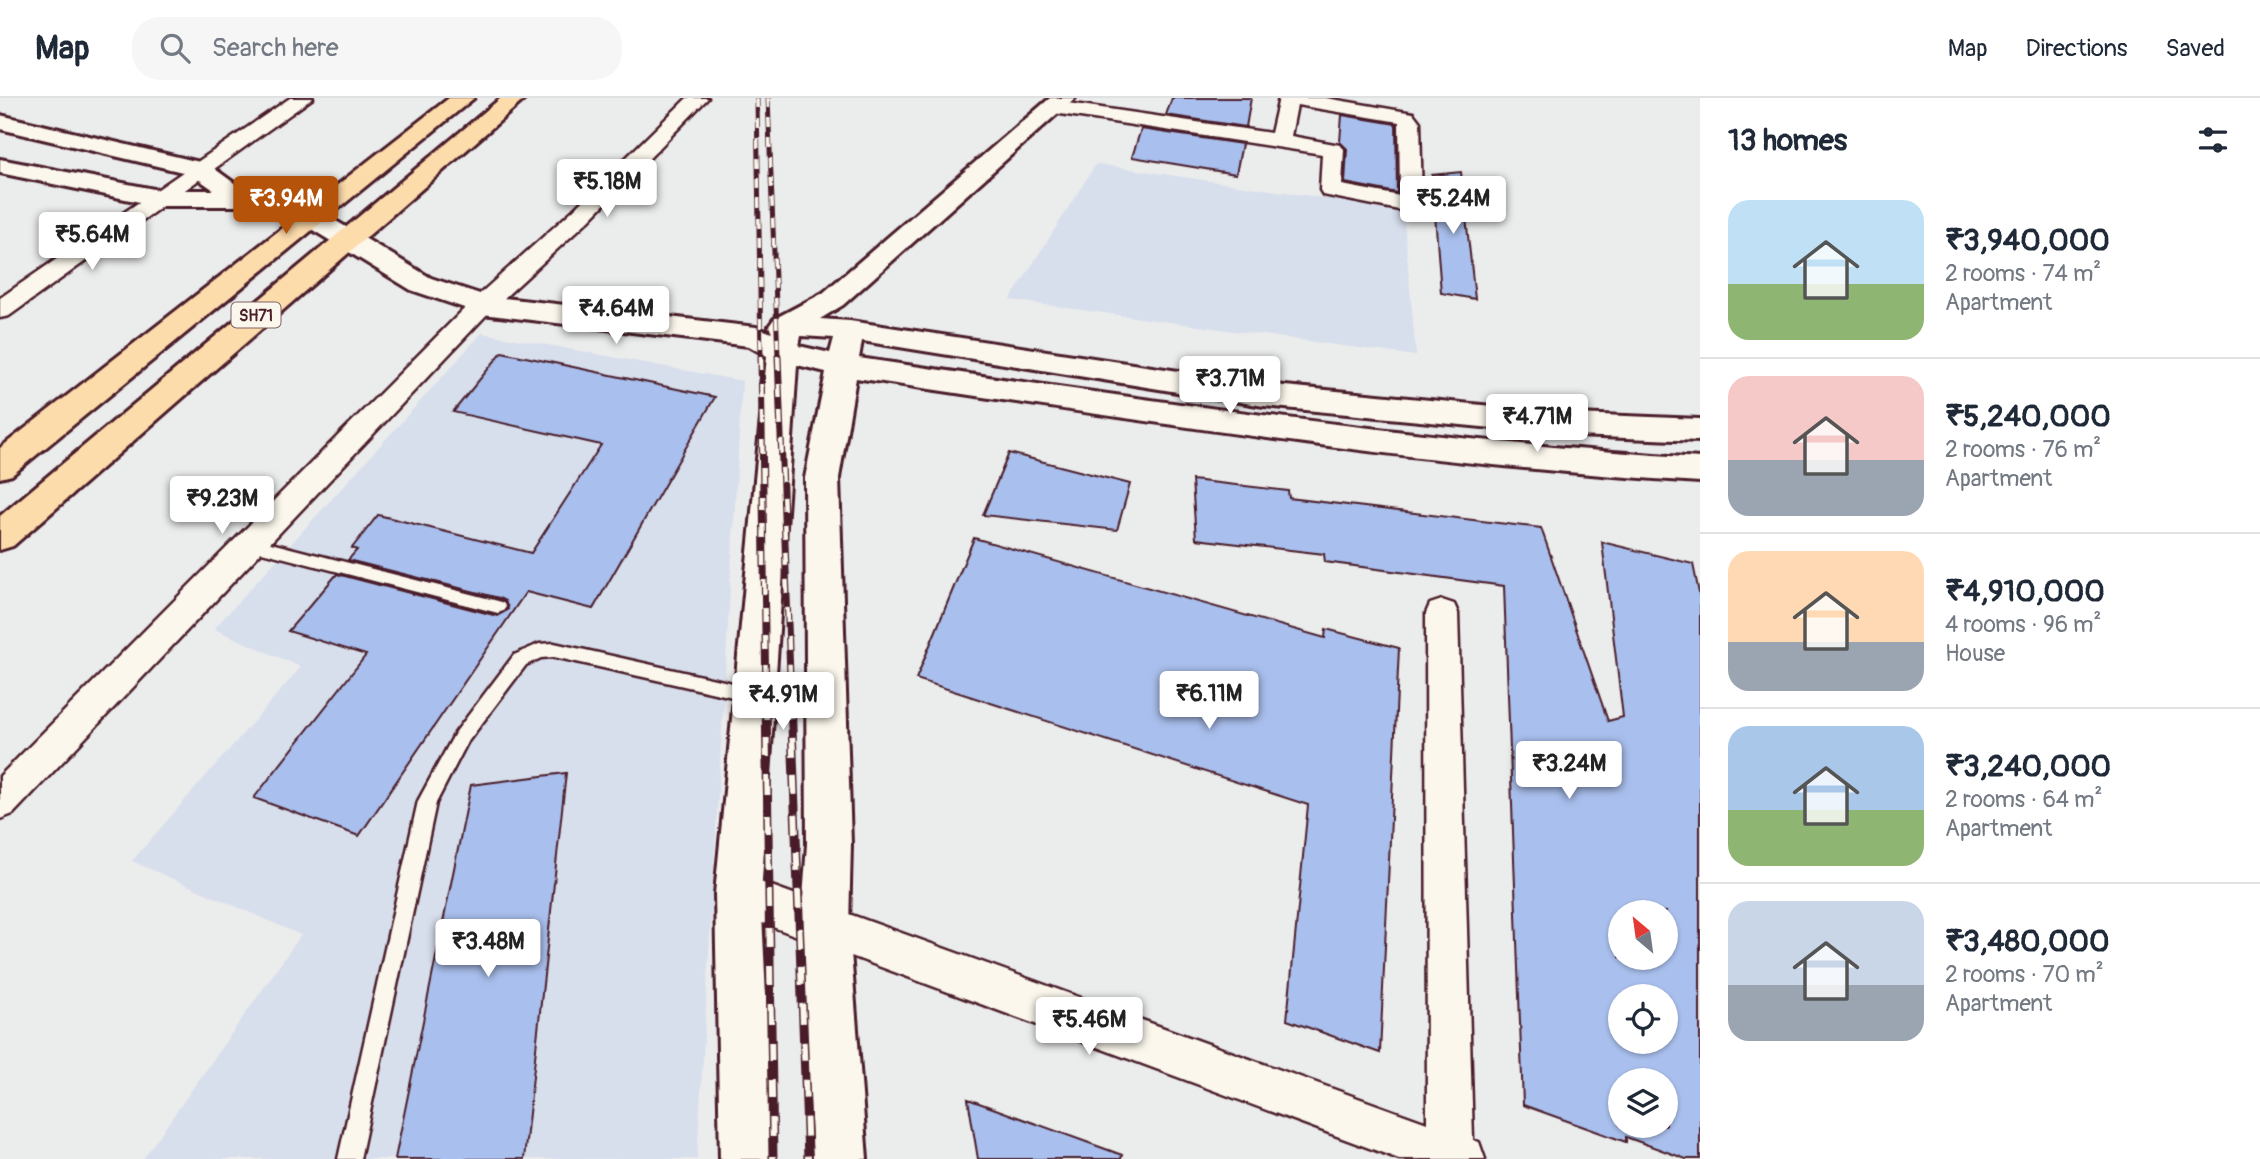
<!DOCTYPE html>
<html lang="en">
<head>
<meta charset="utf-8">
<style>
  :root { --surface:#fff; --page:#f6f6f7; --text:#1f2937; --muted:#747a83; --line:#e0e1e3; --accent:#b45309 }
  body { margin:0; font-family:Pangolin,sans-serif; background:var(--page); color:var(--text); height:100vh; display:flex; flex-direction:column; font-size:26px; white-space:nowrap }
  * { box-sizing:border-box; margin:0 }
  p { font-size:23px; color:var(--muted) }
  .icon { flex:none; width:38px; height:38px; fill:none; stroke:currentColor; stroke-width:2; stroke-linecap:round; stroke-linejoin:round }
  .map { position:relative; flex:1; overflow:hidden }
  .side { display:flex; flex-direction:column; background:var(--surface); width:560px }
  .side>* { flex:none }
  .needle { width:46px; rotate:331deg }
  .tools { position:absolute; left:1608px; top:802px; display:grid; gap:14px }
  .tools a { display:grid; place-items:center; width:70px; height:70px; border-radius:50%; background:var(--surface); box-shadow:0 2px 5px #0004; font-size:35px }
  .price { position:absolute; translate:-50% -60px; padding:0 16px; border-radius:7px; background:#fff; color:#222; font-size:23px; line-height:46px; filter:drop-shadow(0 2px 4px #0008) }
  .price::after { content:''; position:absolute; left:50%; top:42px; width:21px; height:16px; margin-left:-10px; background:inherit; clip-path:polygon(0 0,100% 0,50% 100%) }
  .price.active { background:var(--accent); color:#fff }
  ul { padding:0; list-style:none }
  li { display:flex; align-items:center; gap:21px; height:175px; padding:0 28px }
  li+li { border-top:2px solid var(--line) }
  li span { display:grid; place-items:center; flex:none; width:196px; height:140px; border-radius:21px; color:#555 }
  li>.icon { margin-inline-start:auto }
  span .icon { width:84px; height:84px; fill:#fffc; stroke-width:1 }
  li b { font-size:30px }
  h2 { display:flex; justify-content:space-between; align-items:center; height:84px; padding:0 28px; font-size:30px }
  header { display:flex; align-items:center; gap:42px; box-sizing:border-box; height:98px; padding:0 35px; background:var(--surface); border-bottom:2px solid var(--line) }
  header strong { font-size:33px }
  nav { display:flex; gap:38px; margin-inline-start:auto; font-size:24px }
  .search { width:490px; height:63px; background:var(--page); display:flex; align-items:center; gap:18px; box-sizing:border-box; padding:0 24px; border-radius:28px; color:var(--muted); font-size:26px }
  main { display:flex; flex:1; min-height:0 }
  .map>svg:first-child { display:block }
  .built { fill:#d7deec }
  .building { fill:#a9bfed; stroke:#4a1f2b; stroke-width:2; fill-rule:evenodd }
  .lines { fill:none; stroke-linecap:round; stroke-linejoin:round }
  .lane-casing { stroke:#4a1f2b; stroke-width:5 }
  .street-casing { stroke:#4a1f2b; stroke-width:5 }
  .secondary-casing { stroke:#4a1f2b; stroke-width:6 }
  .primary-casing { stroke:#4a1f2b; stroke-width:6 }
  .lane { fill:#fbf7ec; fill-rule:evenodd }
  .street { fill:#fbf7ec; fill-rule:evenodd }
  .secondary { fill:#fbf7ec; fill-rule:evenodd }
  .primary { fill:#fddcac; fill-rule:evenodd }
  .rail-far2-casing { stroke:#4a1f2b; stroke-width:5 }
  .rail-far1-casing { stroke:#4a1f2b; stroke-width:7 }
  .rail-casing { stroke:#4a1f2b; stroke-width:9 }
  .rail-far2 { stroke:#fbf7ec; stroke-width:3.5; stroke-dasharray:10; stroke-linecap:butt }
  .rail-far1 { stroke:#fbf7ec; stroke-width:4.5; stroke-dasharray:14; stroke-linecap:butt }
  .rail { stroke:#fbf7ec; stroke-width:6; stroke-dasharray:19; stroke-linecap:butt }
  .labels { text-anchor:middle; stroke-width:5; stroke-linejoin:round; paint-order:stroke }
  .shield { fill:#fbf7ec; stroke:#7f6065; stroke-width:2 }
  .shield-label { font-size:16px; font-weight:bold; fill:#4a1f2b }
</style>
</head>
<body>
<header>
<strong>Map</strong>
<div class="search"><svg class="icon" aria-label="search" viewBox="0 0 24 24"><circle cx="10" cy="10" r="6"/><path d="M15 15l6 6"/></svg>Search here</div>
<nav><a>Map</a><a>Directions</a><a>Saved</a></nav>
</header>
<main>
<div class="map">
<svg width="1700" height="1061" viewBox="0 0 1700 1061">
  <rect width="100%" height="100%" fill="#ebecec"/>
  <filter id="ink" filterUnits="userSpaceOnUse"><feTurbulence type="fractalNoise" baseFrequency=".0143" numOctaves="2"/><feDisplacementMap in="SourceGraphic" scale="14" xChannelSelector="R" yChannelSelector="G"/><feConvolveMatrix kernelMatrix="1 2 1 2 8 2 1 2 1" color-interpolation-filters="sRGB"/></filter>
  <g filter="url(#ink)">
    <path class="built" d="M1096 66 1403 112 1416 258 1010 202Z
      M482 235 742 283 697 1061H143L301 837 132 763 301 569 214 531Z"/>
    <path class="building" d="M1172 0H1251L1246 29 1166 17Z
      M1342 17 1396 26 1397 95 1345 85 1347 51 1340 44Z
      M1141 31 1242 46 1236 76 1132 59Z
      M1461 74 1475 201 1441 195 1432 77Z
      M502 254 715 299 593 511 526 494 359 738 254 700 366 557 288 533 337 476 497 518 508 511 505 503 499 500 348 462 357 452 352 450 378 417 531 455 601 347 453 314Z
      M1009 355 1130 386 1117 432 983 417Z
      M1192 382 1288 393 1289 400 1541 430 1608 623 1623 619 1602 444 1693 466 1700 500V1061H1686L1626 1039V1044L1523 1007 1504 488 1325 464 1324 456 1196 441ZM1620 814H1666V859H1620ZM1620 898H1666V943H1620ZM1620 982H1666V1027H1620Z
      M974 440 1325 540 1326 531 1399 550 1380 955 1287 922 1308 707 916 581Z
      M566 675 524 1061H395L471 687Z
      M968 1001 1122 1057 1121 1061H978Z"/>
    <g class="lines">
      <g class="lane-casing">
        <path id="lane" d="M251 440 498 503 503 505 506 509 503 513 498 515 246 450 244 446 246 442Z
          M554 545 755 590 761 592 763 597 761 602 755 604 554 559 541 560 526 567 467 645 436 705 360 1061H338L418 703 455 635 514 557 539 546Z"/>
      </g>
      <g class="street-casing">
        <path id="street" d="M290 0H313L9 218 0 220V200Z
          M687 0H708L589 122 491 212 13 716 0 721V678L473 202 573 112Z
          M1279 0H1326L1413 15 1420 24 1422 102 1419 107 1399 112 1323 97 1320 92 1322 56 1054 15 1044 9 1054 3 1271 35ZM1297 7 1399 24 1400 98 1342 87 1344 51 1340 47 1291 38Z
          M1442 502 1454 506 1458 515 1473 1042 1479 1044 1485 1061H1399L738 816 724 810 718 796 724 782 738 776 1427 1025 1426 515 1430 506Z"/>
      </g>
      <g class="secondary-casing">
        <path id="secondary" d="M1050 0H1075L843 207 820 221 850 223 1264 286 1576 316 1700 321V343L1576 338 1264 308 862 243 859 260C1139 301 1418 343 1700 360V384C1416 367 1137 322 856 280L839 380 851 746 849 828 867 1061H813L801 828 807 746 805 380 826 274 797 267 761 796 774 1061H720L715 796 767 258 749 248 482 216 411 192 303 126 238 108H159L0 75V61L159 92H214L191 76 0 31V17L208 66 248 95 321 114 431 180 486 198 756 229 772 235 769 228 774 221 823 195ZM801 238 834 240 830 255 799 248Z"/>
      </g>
      <g class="primary-casing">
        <path id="primary" d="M449 0H474L12 377 0 380V350Z
          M501 0H526L13 448 0 452V418Z"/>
      </g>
      <use href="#lane" class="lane"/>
      <use href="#street" class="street"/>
      <use href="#secondary" class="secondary"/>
      <use href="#primary" class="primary"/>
      <g class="rail-far2-casing">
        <path id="rail-far2" d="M757 0 761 259
          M768 0 778 259"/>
      </g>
      <g class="rail-far1-casing">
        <path id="rail-far1" d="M761 258 766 604
          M778 258 791 604"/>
      </g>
      <g class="rail-casing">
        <path id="rail" d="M766 602 773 1061
          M791 602 808 1061"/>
      </g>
      <use href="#rail-far2" class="rail-far2"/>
      <use href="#rail-far1" class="rail-far1"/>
      <use href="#rail" class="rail"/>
    </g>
  </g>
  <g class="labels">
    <rect class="shield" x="231.5" y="204.5" width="49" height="25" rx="5"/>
    <g class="shield-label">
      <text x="256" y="223">SH71</text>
    </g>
  </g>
</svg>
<div class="tools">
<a><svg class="needle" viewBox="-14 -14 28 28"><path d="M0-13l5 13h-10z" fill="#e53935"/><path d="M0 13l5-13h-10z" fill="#747a83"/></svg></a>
<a><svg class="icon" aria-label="locate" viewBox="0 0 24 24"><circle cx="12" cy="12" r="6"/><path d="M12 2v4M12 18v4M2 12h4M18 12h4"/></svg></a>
<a><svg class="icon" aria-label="layers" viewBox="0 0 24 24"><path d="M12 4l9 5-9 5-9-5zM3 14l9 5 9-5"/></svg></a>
</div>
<b class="price" style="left:607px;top:121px">₹5.18M</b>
<b class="price active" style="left:286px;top:138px">₹3.94M</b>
<b class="price" style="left:1453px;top:138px">₹5.24M</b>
<b class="price" style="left:92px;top:174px">₹5.64M</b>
<b class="price" style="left:616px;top:248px">₹4.64M</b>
<b class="price" style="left:1230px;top:318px">₹3.71M</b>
<b class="price" style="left:1537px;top:356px">₹4.71M</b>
<b class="price" style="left:222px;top:438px">₹9.23M</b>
<b class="price" style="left:1209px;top:633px">₹6.11M</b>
<b class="price" style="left:783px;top:634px">₹4.91M</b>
<b class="price" style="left:1569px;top:703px">₹3.24M</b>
<b class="price" style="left:488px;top:881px">₹3.48M</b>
<b class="price" style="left:1089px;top:959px">₹5.46M</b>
</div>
<section class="side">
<h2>13 homes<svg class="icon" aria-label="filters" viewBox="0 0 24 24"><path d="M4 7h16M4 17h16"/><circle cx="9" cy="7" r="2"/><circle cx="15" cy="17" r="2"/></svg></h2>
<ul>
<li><span style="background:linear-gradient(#bfe0f5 60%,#8fb573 0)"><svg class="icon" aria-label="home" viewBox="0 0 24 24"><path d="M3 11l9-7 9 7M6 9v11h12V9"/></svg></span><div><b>₹3,940,000</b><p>2 rooms · 74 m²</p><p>Apartment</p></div></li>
<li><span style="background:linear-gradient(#f6c9c9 60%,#9aa5b1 0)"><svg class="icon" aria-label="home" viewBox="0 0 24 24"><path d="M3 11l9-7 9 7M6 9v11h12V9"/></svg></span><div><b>₹5,240,000</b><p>2 rooms · 76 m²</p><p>Apartment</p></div></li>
<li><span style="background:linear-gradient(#ffd9b3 65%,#9aa5b1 0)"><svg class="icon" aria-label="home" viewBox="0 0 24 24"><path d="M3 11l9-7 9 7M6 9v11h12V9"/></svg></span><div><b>₹4,910,000</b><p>4 rooms · 96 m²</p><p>House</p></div></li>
<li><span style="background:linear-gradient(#a9c7e8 60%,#8fb573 0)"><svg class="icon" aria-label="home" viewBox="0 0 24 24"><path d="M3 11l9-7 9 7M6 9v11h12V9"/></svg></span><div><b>₹3,240,000</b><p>2 rooms · 64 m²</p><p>Apartment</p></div></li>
<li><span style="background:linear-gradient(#c9d6e8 60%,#9aa5b1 0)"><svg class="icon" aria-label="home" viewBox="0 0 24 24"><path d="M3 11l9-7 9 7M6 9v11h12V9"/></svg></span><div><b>₹3,480,000</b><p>2 rooms · 70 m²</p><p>Apartment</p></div></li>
</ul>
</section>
</main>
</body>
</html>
